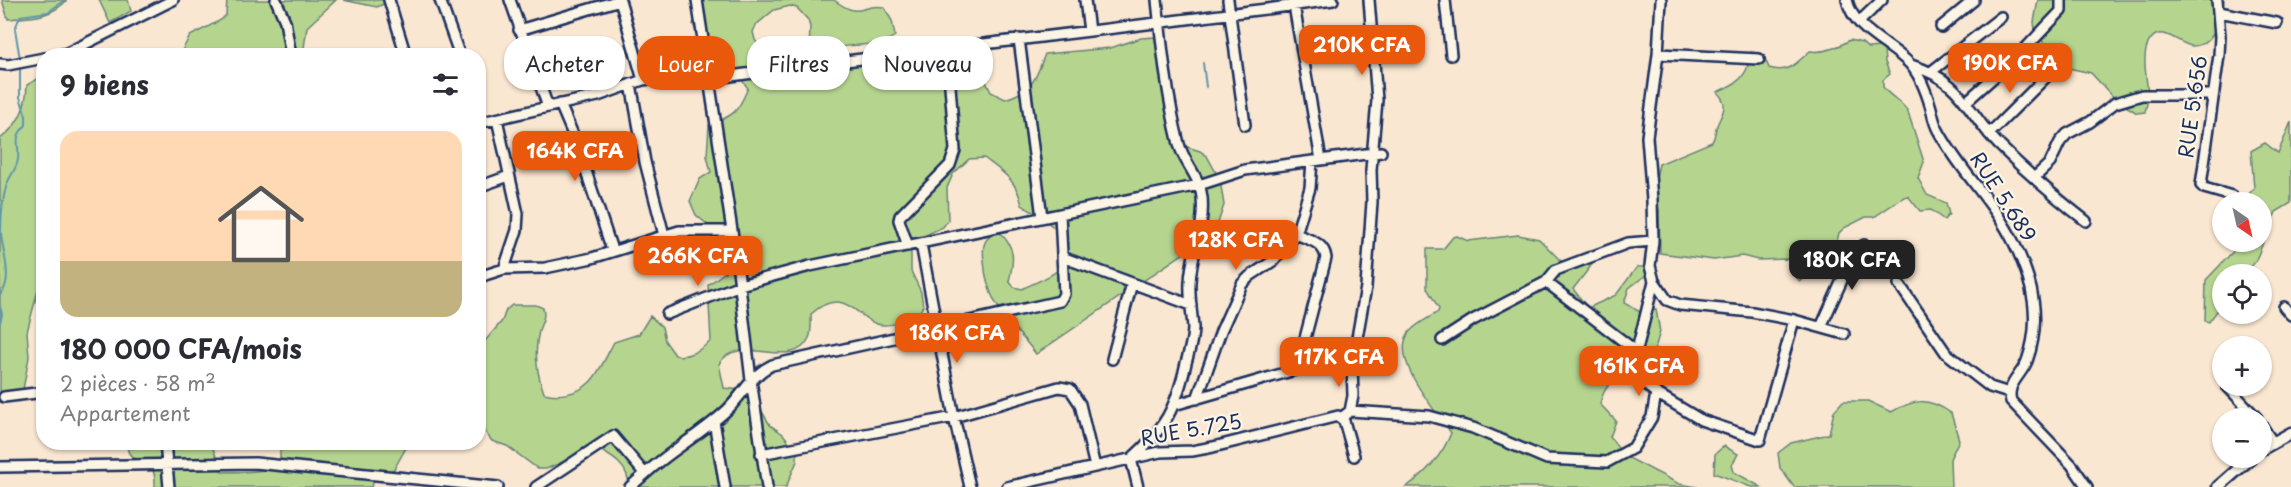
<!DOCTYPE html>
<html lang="fr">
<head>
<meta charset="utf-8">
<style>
  :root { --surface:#fff; --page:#f2f2f3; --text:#2b2b33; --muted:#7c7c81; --line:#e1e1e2; --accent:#ea580c }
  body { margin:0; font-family:"Playpen Sans",sans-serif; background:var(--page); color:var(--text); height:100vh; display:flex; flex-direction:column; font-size:22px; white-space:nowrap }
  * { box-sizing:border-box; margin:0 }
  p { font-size:20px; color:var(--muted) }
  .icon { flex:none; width:33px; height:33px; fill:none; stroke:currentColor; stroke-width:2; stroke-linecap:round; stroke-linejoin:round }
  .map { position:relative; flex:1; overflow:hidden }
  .sheet { position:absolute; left:36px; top:48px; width:450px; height:402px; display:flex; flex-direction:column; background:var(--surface); border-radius:24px; box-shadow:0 2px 4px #0004 }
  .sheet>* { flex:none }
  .banner { position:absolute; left:504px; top:36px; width:570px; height:54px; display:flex; gap:12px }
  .needle { width:39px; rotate:146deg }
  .buttons { position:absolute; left:2212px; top:192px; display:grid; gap:12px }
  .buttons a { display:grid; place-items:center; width:60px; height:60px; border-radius:50%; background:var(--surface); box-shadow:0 2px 4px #0004; font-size:30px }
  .price { position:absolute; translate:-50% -51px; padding:0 14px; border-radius:12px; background:var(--accent); color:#fff; font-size:20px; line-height:39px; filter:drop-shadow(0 2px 3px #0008) }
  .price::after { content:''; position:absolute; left:50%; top:36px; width:18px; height:14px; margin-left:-9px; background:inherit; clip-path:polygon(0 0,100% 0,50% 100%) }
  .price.active { background:#222; color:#fff }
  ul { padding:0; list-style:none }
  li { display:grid; align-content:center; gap:12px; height:318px; padding:0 24px }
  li+li { border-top:2px solid var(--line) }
  li span { display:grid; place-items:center; height:186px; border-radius:18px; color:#555 }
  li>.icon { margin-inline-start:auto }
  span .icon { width:108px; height:108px; fill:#fffc; stroke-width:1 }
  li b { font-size:26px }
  h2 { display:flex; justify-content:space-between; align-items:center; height:72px; padding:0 24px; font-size:26px }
  .chip { padding:0 21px; border-radius:24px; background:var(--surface); box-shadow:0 2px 4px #0004; font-size:21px; line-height:54px }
  .chip.active { background:var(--accent); color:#fff }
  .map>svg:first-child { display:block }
  .green { fill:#b5d58f; stroke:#688276; stroke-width:1.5 }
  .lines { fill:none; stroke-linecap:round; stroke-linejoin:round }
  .stream { stroke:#5d96ad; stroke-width:2 }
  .minor-casing { stroke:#1b2f5e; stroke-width:14 }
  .tertiary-casing { stroke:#1b2f5e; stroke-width:15 }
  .minor { stroke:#fcf5e5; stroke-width:9 }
  .tertiary { stroke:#fcf5e5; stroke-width:10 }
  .labels { text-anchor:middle; stroke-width:4.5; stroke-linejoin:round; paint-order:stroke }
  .street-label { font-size:20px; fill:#1b2f5e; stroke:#fcf5e5 }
</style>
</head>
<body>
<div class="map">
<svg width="2291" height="487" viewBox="0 0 2291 487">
  <rect width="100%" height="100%" fill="#fae7d1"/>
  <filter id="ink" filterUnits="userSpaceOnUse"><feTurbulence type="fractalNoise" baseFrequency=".0167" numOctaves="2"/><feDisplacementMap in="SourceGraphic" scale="12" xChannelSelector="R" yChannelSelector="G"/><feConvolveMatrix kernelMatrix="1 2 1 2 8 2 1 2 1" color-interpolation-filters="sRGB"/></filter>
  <g filter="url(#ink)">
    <path class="green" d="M2 0H67C51 18 30 17 8 19Z
      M99 0H128L131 11 110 23Z
      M227 0H336L307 27 303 55 179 56 190 36 221 20 226 15Z
      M343 0H392L377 7Z
      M698 0H834C862 21 860 3 884 7L892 21 895 36C880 46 864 44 847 46 834 48 823 51 809 51L810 27 808 20 797 8 790 6 774 10 756 25 753 32 755 40 774 68 787 77 803 76 870 62 972 54 991 92 1005 99C1034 90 1035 80 1045 54L1110 48 1141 38 1155 37 1163 92 1175 137 1184 146 1200 151 1207 156 1220 180 1224 205 1215 232 1036 354C1010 320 987 307 984 261 982 246 983 237 999 232 1016 247 1014 261 1009 281L1014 287 1022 289C1033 283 1052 277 1060 268 1085 240 1041 218 1022 205 1016 179 1004 173 984 158L969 159 953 174 947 188 948 220 943 227 915 240 911 247V271L921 292 923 306 915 320C905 321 892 326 882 325 859 324 847 282 811 314 811 321 812 332 809 338 793 373 738 331 719 364L724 388 740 390 754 398 770 425 783 434 793 447 797 453V461L786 487H629C629 466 613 457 596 448L546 469H538L507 446 492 441 479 424V348L502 321 506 310 512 305H536L543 308C546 318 541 322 539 331 534 351 537 374 544 393 558 397 578 394 589 383 598 376 608 353 614 342L639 334 650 316 662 327 665 341 675 355C689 358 700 350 711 341L708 285 725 272 730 257 720 235 696 215 690 201 700 179 711 172 707 156 709 125C734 115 737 114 748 88L733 69 719 63 699 38 693 24 702 10Z
      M2038 0H2224C2222 17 2215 45 2193 46 2180 46 2164 24 2151 39 2140 52 2147 78 2148 94 2149 100 2146 106 2145 112L2137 113 2116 100 2091 73 2064 67 2057 63 2035 30 2034 22Z
      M1850 40 1862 43 1868 48 1881 47 1884 50 1885 62 1890 74 1883 80V87C1890 97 1902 101 1908 112L1924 162 1918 178 1927 195 1946 203 1949 214 1944 220 1931 210 1920 211 1908 196 1904 197 1874 217H1866L1844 228 1839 233 1836 245 1830 255 1814 266 1810 274 1800 281 1795 276 1794 264 1789 259 1758 260 1742 256 1714 260 1660 253 1659 210 1654 187 1659 164 1712 142C1715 137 1715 133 1716 128 1721 113 1731 106 1717 92 1732 85 1742 82 1748 66L1744 60 1745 56 1751 52 1763 54 1769 68C1789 74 1795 64 1810 51 1824 53 1837 48 1850 40Z
      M43 76V276L40 282 27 332 29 357 23 390 0 397V139C19 125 26 108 27 85Z
      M2291 122V203L2276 212 2255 262 2245 274H2223V303L2209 322 2205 321 2206 280 2242 242H2262V202H2242L2254 188 2251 151 2265 143 2278 153Z
      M1518 235 1539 239 1561 261 1594 262 1573 289 1588 308 1616 295 1637 267H1647L1646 275 1629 288 1624 303 1640 312 1656 309 1660 332 1652 358C1631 369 1604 378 1600 404L1616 421 1610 437 1623 455 1679 484 1698 487H1406C1424 475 1443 455 1451 433 1436 411 1391 361 1408 334 1413 325 1429 318 1438 312L1439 309 1427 288V249H1443L1453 237 1457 236 1468 241Z
      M1843 401H1868L1891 412C1915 399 1927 397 1951 413L1959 440 1950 459 1951 487H1794L1780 468 1778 453 1791 443 1829 434 1834 411Z
      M128 443H211L222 472C240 471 268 475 280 461V446L276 443H433L406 448 394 469 374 481 371 487H155C155 481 156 473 151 468 143 459 124 460 128 443Z
      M1724 446 1738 454 1732 465 1734 472 1761 487H1751L1714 473 1715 454Z"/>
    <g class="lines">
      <path class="stream" d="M20 59 15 29 20 16 48 12 65 0
        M1203 63 1206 87
        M0 295C15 279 1 250 1 231 1 216 2 199 7 184 10 175 17 169 18 159 20 142 12 139 26 125V116L20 97V64
        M0 307 2 314 0 323"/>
      <g class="minor-casing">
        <path id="minor" d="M276 0 285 21 291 56
          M389 0 406 56
          M440 0 460 56
          M510 0 548 107 598 96 643 80 707 70
          M620 0 643 80
          M697 0 738 270 751 380 767 487
          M1085 0 1089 31
          M1228 0 1245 125
          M1293 0 1321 160
          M1445 0 1451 55
          M1661 0 1658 54 1647 137 1652 200 1653 241 1650 266 1654 281 1667 300 1680 305 1752 312 1794 320 1844 334
          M1847 0C1854 31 1890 43 1910 64 1920 75 1927 94 1931 108 1933 116 1934 123 1938 130 1959 170 1994 202 2014 243 2033 281 2042 320 2027 361 2021 376 2006 384 2011 401L2072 465 2087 487
          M2217 0 2220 36 2219 55 2201 185 2204 188 2232 196
          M2219 12 2277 23
          M1859 22 1882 0
          M1941 27 1974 0
          M519 30 620 0
          M1019 39 1042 217
          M1658 54 1759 59
          M55 56 67 53 173 0
          M0 64 8 65 44 58
          M1911 65C1963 81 1965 109 1998 144 2026 172 2055 197 2086 221
          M1932 71 2001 17
          M709 79C917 50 1125 29 1333 0
          M631 84 645 162 664 235
          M1966 102 2023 51 2061 11V0
          M560 104 577 144 612 250
          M497 119 518 214 517 230 504 269
          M478 123 548 107
          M1989 134 2049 74
          M2034 178 2050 163 2060 142 2067 134 2090 122 2115 103 2142 95H2213
          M478 187 509 176
          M921 244 954 417 970 487
          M908 246 899 220 900 216 950 165 955 150 947 48
          M1062 257 1191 305
          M478 279 485 275 504 269 545 268 592 258 679 231H731
          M1654 281 1631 374 1656 393 1701 420 1760 440 1794 320
          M1546 282 1636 351
          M1899 284 1946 353 1990 387 2009 393
          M2284 307 2291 315
          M667 314 740 285 810 266 1199 185 1245 170 1381 152
          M1821 327 1843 278 1864 245
          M1442 340 1473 320 1546 282 1556 270 1628 243 1653 241
          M1112 359 1132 283
          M2227 386 2257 418
          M4 397 44 392
          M1197 399 1221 331 1242 284 1250 276 1273 261 1296 234 1310 188 1312 161
          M1174 405 1295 370 1298 365 1326 258C1324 242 1309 240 1296 234
          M1350 411 1429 416 1473 428 1547 459 1607 462 1633 448 1652 417 1656 393
          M1341 418 1350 411 1353 396 1352 366 1366 287 1372 202 1371 170 1377 100 1369 0
          M714 421 725 487
          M2262 426 2273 443
          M165 442 169 487
          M761 454 954 417 1059 387 1070 389 1080 404 1095 467
          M0 467 255 463 498 487
          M645 474C670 451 701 434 726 411 743 395 751 375 772 365L1060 301 1064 294 1060 214
          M536 487 613 436 645 474 630 487
          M1007 487 1160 452 1192 451 1213 447 1338 416 1344 421 1354 456
          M1138 487 1131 459C1165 429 1176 408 1186 363 1189 352 1193 340 1193 328 1192 313 1189 297 1190 282 1191 252 1205 231 1202 197 1200 177 1184 163 1179 144 1167 96 1162 48 1157 0"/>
      </g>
      <g class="tertiary-casing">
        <path id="tertiary" d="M2262 449 2291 433
          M2218 487 2251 458"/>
      </g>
      <use href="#minor" class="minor"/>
      <use href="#tertiary" class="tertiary"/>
    </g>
  </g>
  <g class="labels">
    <g class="street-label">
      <text transform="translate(2193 107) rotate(-82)" y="7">RUE 5.656</text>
      <text transform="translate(2003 197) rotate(57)" y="7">RUE 5.689</text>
      <text transform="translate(1191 430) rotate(-10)" y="7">RUE 5.725</text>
    </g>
  </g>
</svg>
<div class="buttons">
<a><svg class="needle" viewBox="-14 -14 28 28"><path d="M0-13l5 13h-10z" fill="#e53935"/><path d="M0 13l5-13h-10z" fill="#7c7c81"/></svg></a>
<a><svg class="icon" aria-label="locate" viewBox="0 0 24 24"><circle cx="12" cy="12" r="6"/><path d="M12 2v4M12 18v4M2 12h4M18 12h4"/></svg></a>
<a>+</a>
<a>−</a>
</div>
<b class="price" style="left:1362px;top:76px">210K CFA</b>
<b class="price" style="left:2010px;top:94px">190K CFA</b>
<b class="price" style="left:575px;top:182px">164K CFA</b>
<b class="price" style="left:1236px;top:271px">128K CFA</b>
<b class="price" style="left:698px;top:287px">266K CFA</b>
<b class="price active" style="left:1852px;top:291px">180K CFA</b>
<b class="price" style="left:957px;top:364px">186K CFA</b>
<b class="price" style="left:1339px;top:388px">117K CFA</b>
<b class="price" style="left:1639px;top:397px">161K CFA</b>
<div class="banner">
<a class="chip">Acheter</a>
<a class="chip active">Louer</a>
<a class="chip">Filtres</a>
<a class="chip">Nouveau</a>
</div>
<section class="sheet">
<h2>9 biens<svg class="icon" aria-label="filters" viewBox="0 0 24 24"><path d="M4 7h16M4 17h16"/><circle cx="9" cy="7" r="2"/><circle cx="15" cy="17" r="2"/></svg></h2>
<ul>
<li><span style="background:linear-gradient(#ffd9b3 70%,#c2b280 0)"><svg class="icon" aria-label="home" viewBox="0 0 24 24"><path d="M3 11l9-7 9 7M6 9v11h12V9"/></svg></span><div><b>180 000 CFA/mois</b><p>2 pièces · 58 m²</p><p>Appartement</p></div></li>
</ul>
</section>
</div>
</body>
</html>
